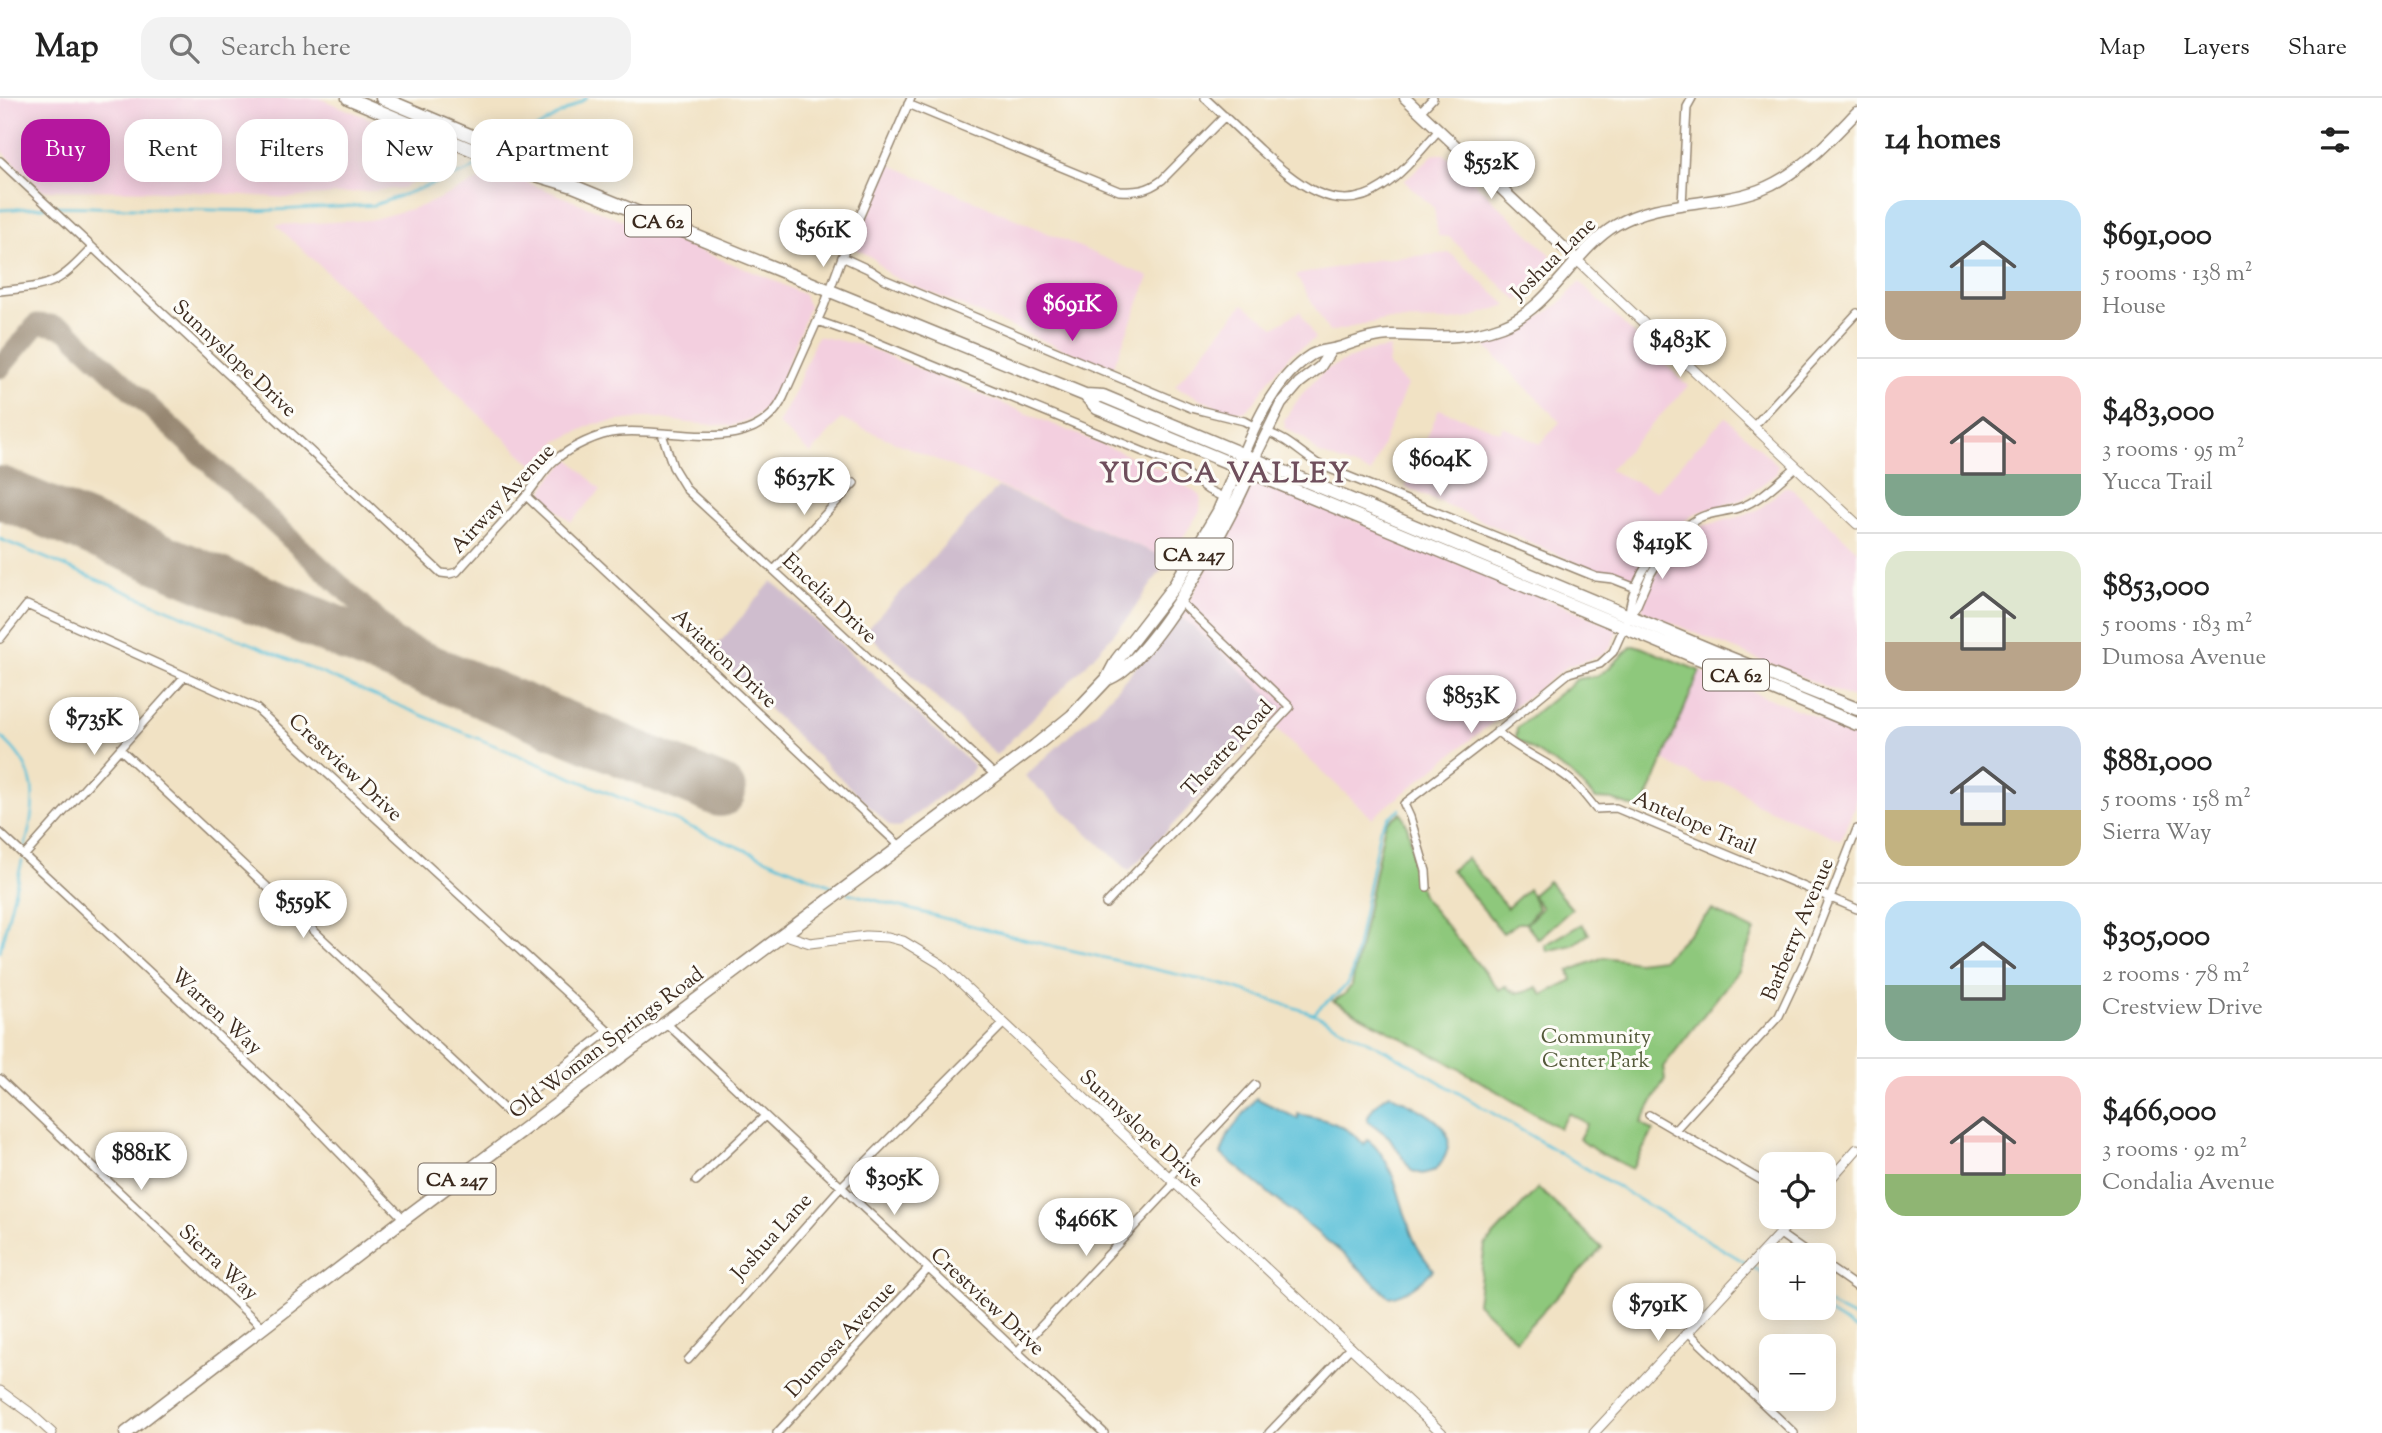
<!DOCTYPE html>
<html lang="en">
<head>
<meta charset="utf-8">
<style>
  :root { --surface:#fff; --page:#f2f2f2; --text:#222; --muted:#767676; --line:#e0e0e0; --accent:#b5179e }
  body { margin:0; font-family:"Sorts Mill Goudy",serif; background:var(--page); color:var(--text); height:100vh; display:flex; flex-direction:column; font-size:26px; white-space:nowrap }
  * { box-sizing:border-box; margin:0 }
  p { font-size:23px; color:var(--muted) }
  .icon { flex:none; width:38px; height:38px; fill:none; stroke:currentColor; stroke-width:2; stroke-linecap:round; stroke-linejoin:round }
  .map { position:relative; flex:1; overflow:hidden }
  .details { display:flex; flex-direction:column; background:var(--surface); width:525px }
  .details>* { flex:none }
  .top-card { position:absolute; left:21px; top:21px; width:665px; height:63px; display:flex; gap:14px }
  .controls { position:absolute; left:1759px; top:1054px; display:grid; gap:14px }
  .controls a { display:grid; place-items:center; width:77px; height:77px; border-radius:14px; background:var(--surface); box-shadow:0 4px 18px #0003; font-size:35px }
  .price { position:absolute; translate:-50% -60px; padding:0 16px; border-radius:24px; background:#fff; color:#222; font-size:23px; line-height:46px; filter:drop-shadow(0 2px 4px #0008) }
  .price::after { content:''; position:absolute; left:50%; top:42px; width:21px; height:16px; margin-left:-10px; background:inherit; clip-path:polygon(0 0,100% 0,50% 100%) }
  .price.on { background:var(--accent); color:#fff }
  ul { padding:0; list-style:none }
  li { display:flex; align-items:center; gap:21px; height:175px; padding:0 28px }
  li+li { border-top:2px solid var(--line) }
  li span { display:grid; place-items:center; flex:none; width:196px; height:140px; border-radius:21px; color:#555 }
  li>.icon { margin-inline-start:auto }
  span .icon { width:84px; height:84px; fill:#fffc; stroke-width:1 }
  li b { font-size:30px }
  h2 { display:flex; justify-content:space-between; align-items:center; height:84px; padding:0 28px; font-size:30px }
  .tag { padding:0 24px; border-radius:21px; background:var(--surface); box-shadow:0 4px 18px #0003; font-size:24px; line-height:63px }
  .tag.on { background:var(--accent); color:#fff }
  header { display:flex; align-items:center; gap:42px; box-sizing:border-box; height:98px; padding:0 35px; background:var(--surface); border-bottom:2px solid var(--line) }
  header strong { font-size:33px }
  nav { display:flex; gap:38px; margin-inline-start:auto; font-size:24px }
  .search { width:490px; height:63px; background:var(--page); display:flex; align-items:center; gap:18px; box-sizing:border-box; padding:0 24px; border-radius:21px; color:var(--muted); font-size:26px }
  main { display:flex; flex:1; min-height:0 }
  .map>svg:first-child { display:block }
  .built { fill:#f3cfdf }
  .industrial { fill:#cfbdce }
  .green { fill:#8ec87c; stroke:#64794d; stroke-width:2 }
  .water { fill:#5ac0d8; stroke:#4a757b; stroke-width:2 }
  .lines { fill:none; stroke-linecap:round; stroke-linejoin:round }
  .stream { stroke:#5ac0d8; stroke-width:2.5 }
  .taxiway { stroke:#968671; stroke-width:21 }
  .runway { stroke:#968671; stroke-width:52 }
  .minor-casing { stroke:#968671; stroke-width:10 }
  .tertiary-casing { stroke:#968671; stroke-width:11 }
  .secondary-casing { stroke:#968671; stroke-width:13 }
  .primary-casing { stroke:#968671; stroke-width:15 }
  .minor { stroke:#fff; stroke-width:7 }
  .tertiary { stroke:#fff; stroke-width:9 }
  .secondary { stroke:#fff; stroke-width:10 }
  .primary { stroke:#fff; stroke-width:12 }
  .labels { text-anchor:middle; stroke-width:6; stroke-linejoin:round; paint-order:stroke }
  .shield { fill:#fdfcf7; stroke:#75695f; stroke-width:2 }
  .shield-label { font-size:19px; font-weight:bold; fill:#3b2a1e }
  .street-label { font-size:21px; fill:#3b2a1e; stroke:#fdfcf7 }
  .park-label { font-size:21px; fill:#54593a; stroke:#fdfcf7 }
  .district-label { font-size:28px; font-weight:bold; letter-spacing:2px; fill:#6f4f5c; stroke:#fdfcf7 }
</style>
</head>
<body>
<header>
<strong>Map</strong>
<div class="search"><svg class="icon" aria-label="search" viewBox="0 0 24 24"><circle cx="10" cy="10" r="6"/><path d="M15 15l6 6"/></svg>Search here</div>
<nav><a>Map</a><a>Layers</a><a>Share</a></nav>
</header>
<main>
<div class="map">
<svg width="1857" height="1335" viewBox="0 0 1857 1335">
  <rect width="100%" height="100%" fill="#fdfcf7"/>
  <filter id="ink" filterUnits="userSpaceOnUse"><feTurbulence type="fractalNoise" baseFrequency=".0143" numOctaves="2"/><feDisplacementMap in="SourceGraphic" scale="14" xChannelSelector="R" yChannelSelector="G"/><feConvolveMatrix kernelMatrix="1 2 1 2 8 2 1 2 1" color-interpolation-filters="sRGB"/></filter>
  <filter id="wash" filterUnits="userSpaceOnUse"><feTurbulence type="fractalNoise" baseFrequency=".00686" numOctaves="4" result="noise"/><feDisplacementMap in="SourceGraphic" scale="28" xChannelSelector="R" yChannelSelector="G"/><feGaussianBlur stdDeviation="1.57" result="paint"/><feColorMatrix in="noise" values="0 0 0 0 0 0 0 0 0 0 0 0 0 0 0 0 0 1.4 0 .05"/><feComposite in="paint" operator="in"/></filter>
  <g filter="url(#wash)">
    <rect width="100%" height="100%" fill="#f1e2c4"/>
    <path class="built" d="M0 0H319L461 58 403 90 289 100 185 93 42 92 0 51Z
      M1434 56H1444L1550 156 1554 168 1518 203 1449 139 1438 138 1434 110 1404 83Z
      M889 66 1149 179 1112 272 889 177 874 161 854 149Z
      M498 73 771 181 804 197 809 209 774 303 753 320 732 328 689 325 651 319 594 326 558 343 534 368 276 127 370 122 425 107Z
      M1450 155 1507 207 1469 220 1450 223 1385 222 1329 234 1296 177 1380 161Z
      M1580 184 1688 288 1609 372 1656 393 1725 319 1778 367 1777 375 1742 402 1696 415 1666 436 1651 455 1634 482 1588 470 1406 389 1439 311 1500 334 1503 328 1540 346 1560 324 1485 248 1529 227 1559 206Z
      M1243 206 1274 229 1300 213 1315 241 1291 256 1271 279 1254 305 1244 314 1223 312 1175 288Z
      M817 238 861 247 1159 370 1201 398 1200 413 1169 461 841 321 811 356 778 326 793 298Z
      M1390 250 1388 268 1407 287 1371 375 1318 355 1305 341 1285 330 1284 322 1301 297 1325 272 1365 254Z
      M570 361 601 392 571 424 542 399 544 391 550 381Z
      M1253 381 1618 530 1611 549 1602 557 1568 568 1480 634 1372 720 1270 625 1283 610 1181 518Z
      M1784 389H1790L1857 452V602L1645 514 1641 508 1646 493 1667 459 1683 441 1702 428 1746 417 1762 409Z
      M1700 573 1857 635V702L1841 742 1756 706 1736 689 1720 684 1706 685 1663 662Z"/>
    <path class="industrial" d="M998 389 1169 461 1127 521 1084 569 996 657 865 533Z
      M772 483 974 668 969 676 898 730 890 728 711 555Z
      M1181 518 1283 610 1129 773 1025 678 1098 612Z"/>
    <path class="green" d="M1632 548H1638L1700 573 1642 712 1612 702 1596 701 1571 676 1516 641 1517 630 1577 581 1596 578 1608 571Z
      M1401 715C1416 740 1411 772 1423 799L1499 892 1505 888C1517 899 1524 895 1537 889L1543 897 1572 882 1569 873 1604 859 1637 864 1663 861 1712 812 1755 833 1738 873 1663 969 1665 981 1641 1025 1653 1033 1632 1071 1596 1053 1579 1041 1587 1026 1569 1015 1559 1030 1444 962 1333 903 1344 897 1352 887 1384 730 1387 724Z
      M1467 760 1507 810 1528 791 1538 810 1526 825H1518L1503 835 1451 772Z
      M1548 783 1572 811 1538 841 1526 826 1542 810 1532 797Z
      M1582 826 1589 836 1572 847 1547 853 1545 847Z
      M1538 1090 1602 1150 1516 1242 1477 1205 1485 1147Z"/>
    <path class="water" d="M1390 996C1422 1014 1472 1029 1436 1072L1422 1076 1412 1073 1389 1039 1367 1022C1371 1009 1379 1003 1390 996Z
      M1256 1000 1298 1021V1016C1322 1020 1349 1027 1364 1047L1368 1042C1399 1066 1400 1116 1417 1148 1422 1157 1428 1164 1433 1172 1420 1185 1407 1196 1389 1199L1347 1159 1221 1056 1229 1035Z"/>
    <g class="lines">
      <path class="stream" d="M518 41 587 0
        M402 97 469 73 478 67
        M52 108 255 113 374 107 400 98
        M0 112 45 109
        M0 441 834 789
        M0 638C40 671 37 704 25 749
        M848 795 1031 843 1228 888 1314 916 1389 954 1748 1166
        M0 853 22 763
        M1314 916C1325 901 1343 897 1351 879L1380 730 1388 720 1400 711
        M1753 1169 1771 1181
        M1824 1204 1857 1221
        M1819 1209 1857 1232"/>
      <path class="taxiway" d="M0 270 37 226 51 227 67 232 385 529 396 545 392 556"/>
      <path class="runway" d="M0 394 720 693"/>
    </g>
  </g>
  <g filter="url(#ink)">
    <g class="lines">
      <g class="minor-casing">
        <path id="minor" d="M1205 0C1222 16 1239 32 1256 48 1291 80 1333 122 1382 89 1404 75 1422 51 1439 32
          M908 6 1119 93C1137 94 1147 93 1162 82L1225 18
          M1420 14 1433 0
          M0 63 441 475 449 476 457 474C479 449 503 425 525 399 535 388 543 372 555 362 571 349 597 336 618 334 671 328 753 361 783 300L824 208 842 159 911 0
          M1682 107 1687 9 1692 0
          M842 159 870 172 884 181 1191 310 1244 323 1255 329
          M0 193C52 187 55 189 92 150
          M818 223 866 240 1173 366 1208 392 1225 400
          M1753 329 1857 215
          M1267 334C1289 342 1299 354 1318 366L1596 479 1613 481 1636 490
          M662 336 673 369 687 392 995 677
          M526 398 900 748
          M774 472 854 385
          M1629 517C1630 489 1650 459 1669 438 1680 437 1689 424 1701 419 1712 414 1726 414 1738 410 1760 403 1778 384 1796 369
          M0 541 27 507 256 610 608 933 630 951
          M1497 633C1520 655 1551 664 1574 685 1582 693 1589 702 1596 711L1616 710 1857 811
          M120 651 506 1013 608 933
          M0 735 301 1015 404 1121
          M25 757 184 579
          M1427 789 1426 773 1410 719 1404 706 1492 638 1569 575 1600 566 1613 554 1629 518 1637 507 1650 477 1674 438
          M1106 806 1290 609 1178 502
          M665 924 1104 1335
          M0 981 262 1229
          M1649 1017 1771 1088
          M1675 1032 1779 918 1807 858 1857 731
          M1169 1079 1255 987
          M696 1083 765 1018
          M1780 1136 1810 1157
          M1824 1166 1857 1189
          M1688 1234 1794 1335
          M1017 1254 1175 1085
          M688 1262 841 1089 1004 925
          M777 1335 928 1171
          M1269 1335 1351 1249"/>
      </g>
      <g class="tertiary-casing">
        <path id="tertiary" d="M1578 163 1857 426
          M783 836 810 845 866 838 888 839 903 843 941 866 1442 1335
          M1824 1088 1857 1051
          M0 1293 29 1314 52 1335
          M1594 1335 1796 1118"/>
      </g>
      <g class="secondary-casing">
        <path id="secondary" d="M1405 0 1578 163
          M1243 356C1258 320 1277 279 1311 257 1319 252 1332 252 1341 249 1357 243 1375 237 1392 237 1434 238 1461 243 1502 228 1552 209 1572 154 1616 127 1659 101 1712 109 1759 92 1799 77 1828 44 1857 14
          M1254 361 1281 306 1299 285 1320 269 1331 252"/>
      </g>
      <g class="primary-casing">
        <path id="primary" d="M348 0 523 73 573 88 1085 297 1103 298 1722 557 1857 611
          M382 0 531 63 555 77
          M1085 297 1097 310 1857 626
          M1107 581C1152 567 1235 413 1252 368
          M126 1335 404 1121 1035 648 1072 618 1107 581 1117 562 1175 487 1219 413 1243 356"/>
      </g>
      <use href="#minor" class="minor"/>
      <use href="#tertiary" class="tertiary"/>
      <use href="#secondary" class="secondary"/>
      <use href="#primary" class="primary"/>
    </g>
  </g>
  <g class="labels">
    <g class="shield">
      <rect x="625" y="107.5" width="66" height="31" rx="5"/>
      <rect x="1155.5" y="440.5" width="77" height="31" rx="5"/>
      <rect x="1703" y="561.5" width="66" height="31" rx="5"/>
      <rect x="418.5" y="1065.5" width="77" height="31" rx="5"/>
    </g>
    <g class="shield-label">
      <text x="658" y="130">CA 62</text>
      <text x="1194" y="463">CA 247</text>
      <text x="1736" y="584">CA 62</text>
      <text x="457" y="1088">CA 247</text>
    </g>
    <g class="street-label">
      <text transform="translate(1553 160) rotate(-44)" y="7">Joshua Lane</text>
      <text transform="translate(235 260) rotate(43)" y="7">Sunnyslope Drive</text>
      <text transform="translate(502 400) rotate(-47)" y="7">Airway Avenue</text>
      <text transform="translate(830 500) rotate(43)" y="7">Encelia Drive</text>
      <text transform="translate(725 560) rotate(43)" y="7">Aviation Drive</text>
      <text transform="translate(1227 650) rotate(-47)" y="7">Theatre Road</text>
      <text transform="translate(346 669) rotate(43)" y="7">Crestview Drive</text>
      <text transform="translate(1695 724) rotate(23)" y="7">Antelope Trail</text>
      <text transform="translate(1797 831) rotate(-67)" y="7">Barberry Avenue</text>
      <text transform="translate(217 913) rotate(43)" y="7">Warren Way</text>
      <text transform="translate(606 944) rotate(-37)" y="7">Old Woman Springs Road</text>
      <text transform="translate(1142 1030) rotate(43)" y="7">Sunnyslope Drive</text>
      <text transform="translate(771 1138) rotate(-48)" y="7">Joshua Lane</text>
      <text transform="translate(219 1164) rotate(43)" y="7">Sierra Way</text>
      <text transform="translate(988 1203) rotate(43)" y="7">Crestview Drive</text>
      <text transform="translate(840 1241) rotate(-47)" y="7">Dumosa Avenue</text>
    </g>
    <g class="park-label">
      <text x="1596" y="945">Community<tspan x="1596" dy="24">Center Park</tspan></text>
    </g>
    <g class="district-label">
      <text x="1225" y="384">YUCCA VALLEY</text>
    </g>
  </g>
</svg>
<div class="controls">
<a><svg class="icon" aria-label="locate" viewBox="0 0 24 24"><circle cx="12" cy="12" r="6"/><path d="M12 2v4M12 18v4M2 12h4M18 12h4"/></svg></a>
<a>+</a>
<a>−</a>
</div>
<b class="price" style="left:1491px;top:103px">$552K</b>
<b class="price" style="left:823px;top:171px">$561K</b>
<b class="price on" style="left:1072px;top:245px">$691K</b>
<b class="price" style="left:1680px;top:281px">$483K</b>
<b class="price" style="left:1440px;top:400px">$604K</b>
<b class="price" style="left:804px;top:419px">$637K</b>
<b class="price" style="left:1662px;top:483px">$419K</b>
<b class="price" style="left:1471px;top:637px">$853K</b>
<b class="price" style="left:94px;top:659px">$735K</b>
<b class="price" style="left:303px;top:842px">$559K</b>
<b class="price" style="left:141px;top:1094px">$881K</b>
<b class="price" style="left:894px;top:1119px">$305K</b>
<b class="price" style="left:1086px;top:1160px">$466K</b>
<b class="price" style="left:1658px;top:1245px">$791K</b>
<div class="top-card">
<a class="tag on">Buy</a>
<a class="tag">Rent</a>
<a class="tag">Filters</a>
<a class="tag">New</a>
<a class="tag">Apartment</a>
</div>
</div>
<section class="details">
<h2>14 homes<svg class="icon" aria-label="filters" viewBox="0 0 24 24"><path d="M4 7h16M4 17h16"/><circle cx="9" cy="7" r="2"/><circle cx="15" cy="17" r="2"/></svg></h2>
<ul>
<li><span style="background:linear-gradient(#bfe0f5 65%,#b9a48a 0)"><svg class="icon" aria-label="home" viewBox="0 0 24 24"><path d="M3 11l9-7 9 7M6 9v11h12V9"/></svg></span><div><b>$691,000</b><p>5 rooms · 138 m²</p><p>House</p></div></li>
<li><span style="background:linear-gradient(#f6c9c9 70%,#7fa58c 0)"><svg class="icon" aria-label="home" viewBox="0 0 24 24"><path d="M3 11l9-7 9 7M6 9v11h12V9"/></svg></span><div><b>$483,000</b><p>3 rooms · 95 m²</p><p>Yucca Trail</p></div></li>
<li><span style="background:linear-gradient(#dfe7d0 65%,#b9a48a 0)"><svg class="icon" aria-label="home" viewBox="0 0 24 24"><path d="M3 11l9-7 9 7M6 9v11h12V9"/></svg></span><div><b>$853,000</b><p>5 rooms · 183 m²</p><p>Dumosa Avenue</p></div></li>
<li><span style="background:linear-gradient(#c9d6e8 60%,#c2b280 0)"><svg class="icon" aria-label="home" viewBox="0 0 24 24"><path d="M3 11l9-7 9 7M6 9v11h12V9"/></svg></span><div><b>$881,000</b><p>5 rooms · 158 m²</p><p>Sierra Way</p></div></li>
<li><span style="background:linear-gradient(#bfe0f5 60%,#7fa58c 0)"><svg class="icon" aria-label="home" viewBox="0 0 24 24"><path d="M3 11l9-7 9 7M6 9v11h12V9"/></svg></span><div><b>$305,000</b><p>2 rooms · 78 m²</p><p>Crestview Drive</p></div></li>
<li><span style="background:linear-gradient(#f6c9c9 70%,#8fb573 0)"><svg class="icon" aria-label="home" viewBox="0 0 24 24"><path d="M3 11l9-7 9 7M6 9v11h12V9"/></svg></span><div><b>$466,000</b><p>3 rooms · 92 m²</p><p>Condalia Avenue</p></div></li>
</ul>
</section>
</main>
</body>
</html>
